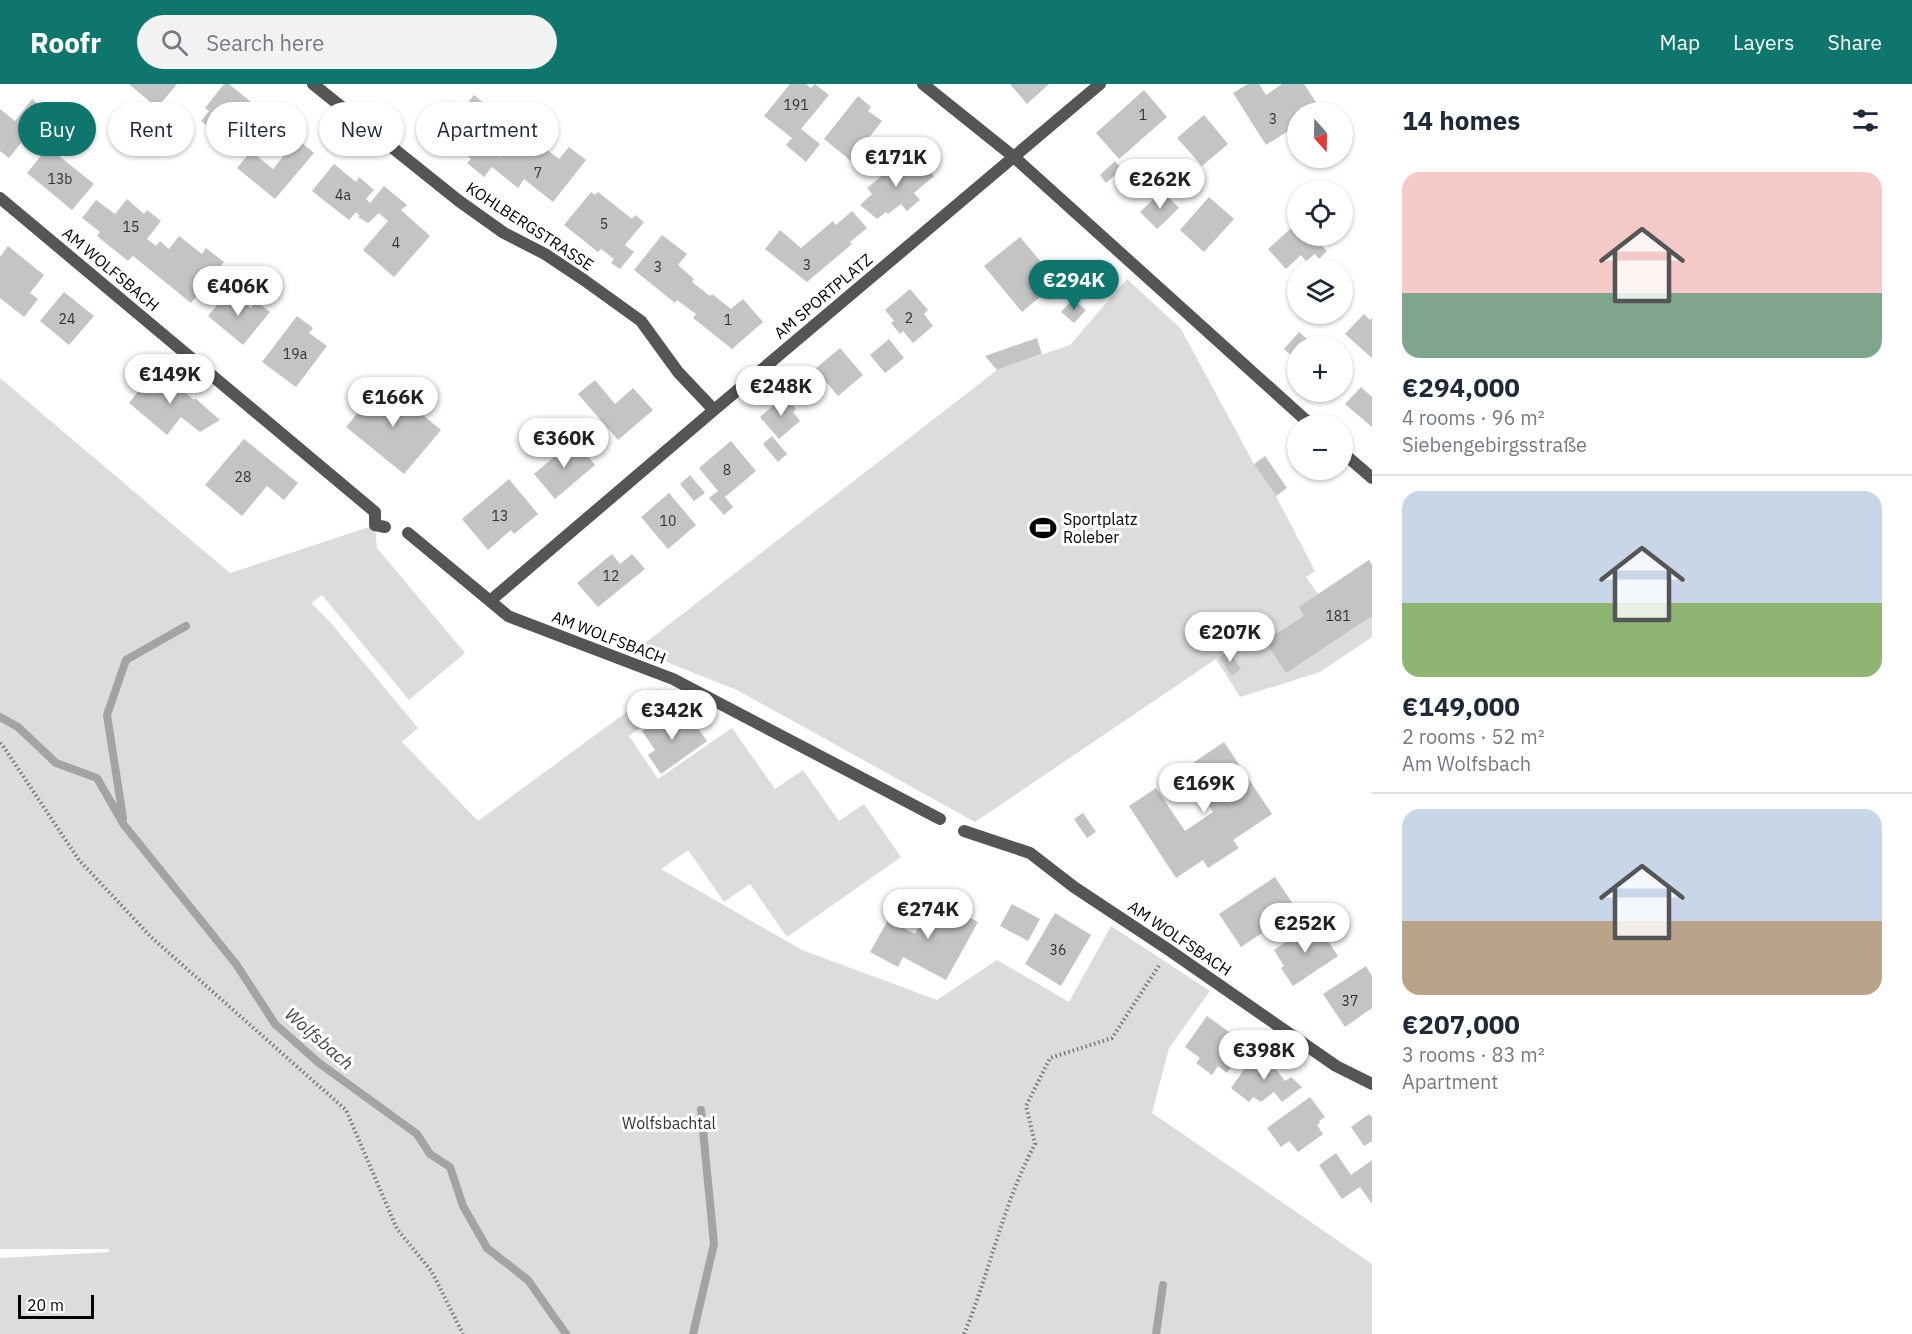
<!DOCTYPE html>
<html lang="en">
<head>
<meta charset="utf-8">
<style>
  :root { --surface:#fff; --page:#f2f2f3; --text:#1f2937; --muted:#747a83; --line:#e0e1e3; --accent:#0f766e }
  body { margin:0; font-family:"IBM Plex Sans",sans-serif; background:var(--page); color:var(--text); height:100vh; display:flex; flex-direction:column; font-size:22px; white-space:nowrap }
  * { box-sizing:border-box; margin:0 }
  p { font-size:20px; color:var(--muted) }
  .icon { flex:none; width:33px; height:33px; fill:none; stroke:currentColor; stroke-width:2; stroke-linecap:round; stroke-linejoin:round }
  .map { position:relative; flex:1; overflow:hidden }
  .panel { display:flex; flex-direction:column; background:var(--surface); width:540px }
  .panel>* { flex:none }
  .banner { position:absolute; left:18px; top:18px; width:570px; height:54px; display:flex; gap:12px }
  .needle { width:39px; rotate:160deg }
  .controls { position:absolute; left:1287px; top:18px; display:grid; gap:12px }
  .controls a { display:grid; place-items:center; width:66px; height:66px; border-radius:50%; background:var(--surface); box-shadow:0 2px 4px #0004; font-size:30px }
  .scale { position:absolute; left:18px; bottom:15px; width:76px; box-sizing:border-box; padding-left:6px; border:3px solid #000; border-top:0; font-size:16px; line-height:21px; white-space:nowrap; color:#000; -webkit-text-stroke:4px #fff; paint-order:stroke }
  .price { position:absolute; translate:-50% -51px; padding:0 14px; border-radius:21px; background:#fff; color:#222; font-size:20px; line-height:39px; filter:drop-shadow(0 2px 3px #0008) }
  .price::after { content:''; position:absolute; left:50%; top:36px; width:18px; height:14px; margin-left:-9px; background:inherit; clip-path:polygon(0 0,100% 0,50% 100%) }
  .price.on { background:var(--accent); color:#fff }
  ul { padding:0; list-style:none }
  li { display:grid; align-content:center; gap:12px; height:318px; padding:0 30px }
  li+li { border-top:2px solid var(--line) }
  li span { display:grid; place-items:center; height:186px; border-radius:18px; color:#555 }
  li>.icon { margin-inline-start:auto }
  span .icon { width:108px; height:108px; fill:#fffc; stroke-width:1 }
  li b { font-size:26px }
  h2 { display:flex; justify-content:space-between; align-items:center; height:72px; padding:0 30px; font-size:26px }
  .pill { padding:0 21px; border-radius:27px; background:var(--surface); box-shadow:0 2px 4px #0004; font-size:21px; line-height:54px }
  .pill.on { background:var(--accent); color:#fff }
  header { display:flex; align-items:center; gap:36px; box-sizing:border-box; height:84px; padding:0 30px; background:var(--accent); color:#fff }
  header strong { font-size:28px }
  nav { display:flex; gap:33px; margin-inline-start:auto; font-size:21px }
  .search { width:420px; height:54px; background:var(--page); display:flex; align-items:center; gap:15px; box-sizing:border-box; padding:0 21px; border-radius:33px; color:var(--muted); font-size:22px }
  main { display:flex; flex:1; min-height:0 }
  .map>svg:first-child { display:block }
  .green { fill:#dcdcdc }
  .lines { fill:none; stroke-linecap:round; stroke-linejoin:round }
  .stream { stroke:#a3a3a3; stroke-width:8 }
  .building { fill:#c4c4c4 }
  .path { stroke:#777; stroke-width:4; stroke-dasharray:1.5 3; stroke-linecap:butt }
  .street { stroke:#555; stroke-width:12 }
  .labels { text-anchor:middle; stroke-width:6; stroke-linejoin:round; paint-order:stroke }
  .number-label { font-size:14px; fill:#313131 }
  .street-label { font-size:16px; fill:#000; stroke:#fff }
  .poi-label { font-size:16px; fill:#000; stroke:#fff; text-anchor:start }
  .park-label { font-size:16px; fill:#333; stroke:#fff }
  .water-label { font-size:18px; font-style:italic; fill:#444; stroke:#fff }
</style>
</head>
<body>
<header>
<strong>Roofr</strong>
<div class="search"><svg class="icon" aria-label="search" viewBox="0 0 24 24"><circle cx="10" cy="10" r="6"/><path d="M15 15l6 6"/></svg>Search here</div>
<nav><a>Map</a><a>Layers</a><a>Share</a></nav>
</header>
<main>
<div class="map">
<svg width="1372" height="1250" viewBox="0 0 1372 1250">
  <rect width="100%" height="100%" fill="#fff"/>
  <path class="green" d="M1127 195 1181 245 1254 380 1276 412 1315 487 1306 493 1318 510 1369 476 1372 481V553L1320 588 1240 613 1216 575 975 738 737 606 636 566 997 286 1070 261Z
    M0 294 230 489 375 441 377 464 465 569 409 616 322 511 311 519 331 539 418 644 402 658 478 737 658 605 682 615 629 652 658 695 732 644 775 705 803 686 839 737 864 720 901 773 787 853 750 800 724 818 688 766 661 785 802 866 937 916 997 876 1069 918 1111 842 1210 907 1169 964 1152 1029 1372 1180V1250H0V1174L110 1168 108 1165H0Z"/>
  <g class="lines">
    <path class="stream" d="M0 633 18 643 56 679 97 694 124 741 236 880 275 940 319 979 417 1050 430 1070 450 1083 463 1122 487 1164 528 1196 566 1250
      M123 734 107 631 126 576 186 542
      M693 1250 714 1160 701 1026
      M1156 1250 1163 1201"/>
  </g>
  <path class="building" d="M129 0H177L157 24Z
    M224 0H229L256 22 235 48 228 42 220 52 201 37 209 27 205 24Z
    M790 0H806L811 4 815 0 829 11 801 45 820 60 806 78 786 61 792 54 764 32Z
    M1010 0H1049L1027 20Z
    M1248 0H1259L1266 11 1282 0H1304L1321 26 1316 28H1298V41L1266 61 1233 9Z
    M1144 6 1167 33 1119 75 1096 49Z
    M474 11 503 35 483 59 500 73 518 51 528 59 530 57 544 68 546 65 559 75 569 63 586 76 553 118 524 95 518 104 492 83 484 93 467 79 471 75 429 40 448 17 461 27Z
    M858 12 871 23 868 27 882 37 851 77 824 55Z
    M32 15 47 27 9 74 0 67V25L15 37Z
    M151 25 163 34 148 52 136 43Z
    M1204 31 1228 60 1202 82 1177 54Z
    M297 55 314 69 275 115 237 84 251 67 273 85Z
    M48 63 94 100 72 126 27 89Z
    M907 71 921 87 926 83 934 92 914 109 920 116 907 127 901 120 888 130 886 128 877 135 860 121 872 110 867 104Z
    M1115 77 1122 85 1106 99 1100 91Z
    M334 80 356 98 359 93 374 106 366 115 370 119 384 102 407 121 401 126 430 152 394 193 363 166 388 137 379 129 368 139 358 133 360 132 356 128 349 136 312 107Z
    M1162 107 1179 124 1157 145 1140 128Z
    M591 108 595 111 598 108 632 135 635 131 644 138 625 161 634 168 620 185 611 179 614 175 601 165 598 168 564 141Z
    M1209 113 1234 135 1204 168 1180 146Z
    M127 115 144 130 147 126 161 137 147 155 156 162 160 157 169 165 179 152 202 170 206 164 224 178 191 219 133 172 128 177 97 152 100 148 82 134 96 116 115 130Z
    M852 127 867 144 850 158 852 160 807 198 765 165 780 146 801 164 833 137 836 141Z
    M1298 138V152H1334L1322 162 1327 167 1319 175 1315 170 1306 177 1301 171 1286 185 1268 165Z
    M662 151 687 170 678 181 694 195 692 198 710 212 712 210 731 225 743 215 763 238 732 265 693 234 696 230 677 216 675 219 634 186Z
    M1020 153 1058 198 1022 228 984 182Z
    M8 162 44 191 30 209 38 215 24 233 0 214V173Z
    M910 205 928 226 924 230 933 242 913 259 903 247 900 250 891 239 894 237 885 226Z
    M230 206 251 224 256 217 270 228 243 261 208 232Z
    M64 208 94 232 69 261 40 237Z
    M1073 215 1086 226 1074 239 1061 228Z
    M1364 230 1370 236 1372 234V274L1345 250Z
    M297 232 313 244 309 249 327 262 296 303 262 278Z
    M1299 248 1315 262H1298V277L1284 265Z
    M1037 254 1042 270 997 286 985 272Z
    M889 255 904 274 885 289 870 271Z
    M840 264 863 291 838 312 815 285Z
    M156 285 194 316 195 314 220 336 200 348 181 333 167 351 129 319Z
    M595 296 615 320 633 304 653 326 618 356 578 310Z
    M383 298 441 346 404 390 346 343Z
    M1361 303 1372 313V343L1345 320Z
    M785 311 796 325 793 328 800 337 779 355 760 333Z
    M772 352 787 370 778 378 763 360Z
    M244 355 298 399 284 416 267 402 242 432 205 401Z
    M574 356 595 381 555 415 534 390Z
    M731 357 756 387 725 413 733 423 724 431 709 414 718 407 699 384Z
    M1265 372 1287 404 1276 412 1254 380Z
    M690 391 705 409 694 417 680 400Z
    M509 395 538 430 514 450 511 446 488 466 462 435Z
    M669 409 696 441 668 465 641 433Z
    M612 470 620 480 632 470 645 485 598 523 577 499Z
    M1369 476 1372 481V535L1370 533 1286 589 1265 557 1304 532 1299 523Z
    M1229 567 1241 585 1232 592 1219 573Z
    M674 625 688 645 695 640 707 657 661 690 648 671 655 666 642 647Z
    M1224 658 1272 730 1233 756 1239 764 1208 784 1203 776 1176 794 1129 722 1156 704 1185 747 1213 728 1184 685Z
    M1083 729 1096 748 1087 754 1074 735Z
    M1275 793 1297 826 1241 863 1219 830Z
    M934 815 978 838 946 896 903 873 898 883 870 868 888 836 915 850Z
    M1012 820 1040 835 1028 857 1000 842Z
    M1055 829 1091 851 1061 902 1025 880Z
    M1315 838 1338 872 1293 902 1281 884 1284 882 1274 866Z
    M1366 882 1372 892V924L1345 943 1323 910Z
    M1207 932 1247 961 1227 989 1218 982 1212 991 1196 979 1200 974 1185 963Z
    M1257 967 1276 981 1274 983 1285 997 1291 993 1302 1003 1282 1018 1274 1008 1261 1018 1253 1013 1249 1018 1231 1004Z
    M1310 1013 1325 1033 1319 1037 1320 1039 1317 1041 1323 1050 1298 1068 1289 1057 1281 1063 1267 1044Z
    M1369 1030 1372 1033V1057L1364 1062 1351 1043Z
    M1336 1069 1351 1091 1372 1076V1120L1360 1103 1342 1115 1319 1081Z"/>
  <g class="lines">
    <path class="path" d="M0 659 3 662 79 776 151 853 346 1026 397 1145 432 1188 463 1250
      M964 1250C990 1188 1003 1120 1035 1060L1026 1022 1050 974 1112 954 1160 880"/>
    <path class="street" d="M313 0 459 117 504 149 545 170 584 196 641 237 678 288 714 326
      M923 0 1014 73 1310 340
      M0 114 375 428V441L385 443
      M1342 368 1372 394
      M408 449 508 532 673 595 940 735
      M490 517 714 326 1100 0
      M964 747 1030 769 1074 803 1169 866 1336 982 1372 1000"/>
  </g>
  <defs>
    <g id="stadium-bare" transform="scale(2.07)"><path d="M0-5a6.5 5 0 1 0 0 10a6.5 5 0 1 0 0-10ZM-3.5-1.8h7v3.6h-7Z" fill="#000" stroke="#fff" stroke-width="2.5" paint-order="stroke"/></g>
  </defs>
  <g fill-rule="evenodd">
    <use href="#stadium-bare" x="1043" y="444"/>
  </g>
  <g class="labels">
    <g class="number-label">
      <text x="796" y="26">191</text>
      <text x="1143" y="36">1</text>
      <text x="1273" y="40">3</text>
      <text x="538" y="94">7</text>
      <text x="60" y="100">13b</text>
      <text x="343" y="116">4a</text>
      <text x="604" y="145">5</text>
      <text x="131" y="148">15</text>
      <text x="396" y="164">4</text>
      <text x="807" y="186">3</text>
      <text x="658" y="188">3</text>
      <text x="909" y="239">2</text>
      <text x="67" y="240">24</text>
      <text x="728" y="241">1</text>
      <text x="295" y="275">19a</text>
      <text x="727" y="391">8</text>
      <text x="243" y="398">28</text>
      <text x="500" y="437">13</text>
      <text x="668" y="442">10</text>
      <text x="611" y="497">12</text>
      <text x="1338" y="537">181</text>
      <text x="1058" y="871">36</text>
      <text x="1350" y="922">37</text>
    </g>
    <g class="street-label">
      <text transform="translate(530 142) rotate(33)" y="6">KOHLBERGSTRASSE</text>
      <text transform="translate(111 185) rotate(40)" y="6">AM WOLFSBACH</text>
      <text transform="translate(823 212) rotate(-40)" y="6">AM SPORTPLATZ</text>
      <text transform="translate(609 553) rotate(21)" y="6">AM WOLFSBACH</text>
      <text transform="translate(1180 854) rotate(34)" y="6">AM WOLFSBACH</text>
    </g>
    <g class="poi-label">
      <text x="1063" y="441">Sportplatz<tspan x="1063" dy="18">Roleber</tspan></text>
    </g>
    <g class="park-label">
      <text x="669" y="1045">Wolfsbachtal</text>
    </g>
    <g class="water-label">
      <text transform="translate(319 955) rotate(41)" y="6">Wolfsbach</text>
    </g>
  </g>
</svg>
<div class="controls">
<a><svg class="needle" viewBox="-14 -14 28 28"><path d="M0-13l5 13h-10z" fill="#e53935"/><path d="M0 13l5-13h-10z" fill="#747a83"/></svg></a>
<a><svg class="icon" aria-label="locate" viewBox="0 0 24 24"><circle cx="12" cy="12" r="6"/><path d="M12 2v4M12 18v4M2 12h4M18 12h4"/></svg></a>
<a><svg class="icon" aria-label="layers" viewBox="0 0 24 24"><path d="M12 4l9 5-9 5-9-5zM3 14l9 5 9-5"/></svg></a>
<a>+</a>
<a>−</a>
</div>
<div class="scale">20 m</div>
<b class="price" style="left:896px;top:104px">€171K</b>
<b class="price" style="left:1160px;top:126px">€262K</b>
<b class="price on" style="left:1074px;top:227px">€294K</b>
<b class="price" style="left:238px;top:233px">€406K</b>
<b class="price" style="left:170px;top:321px">€149K</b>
<b class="price" style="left:781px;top:333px">€248K</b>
<b class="price" style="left:393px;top:344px">€166K</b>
<b class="price" style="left:564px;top:385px">€360K</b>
<b class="price" style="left:1230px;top:579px">€207K</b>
<b class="price" style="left:672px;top:657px">€342K</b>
<b class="price" style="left:1204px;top:730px">€169K</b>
<b class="price" style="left:928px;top:856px">€274K</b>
<b class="price" style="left:1305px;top:870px">€252K</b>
<b class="price" style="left:1264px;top:997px">€398K</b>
<div class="banner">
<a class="pill on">Buy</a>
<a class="pill">Rent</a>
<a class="pill">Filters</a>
<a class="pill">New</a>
<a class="pill">Apartment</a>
</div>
</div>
<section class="panel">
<h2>14 homes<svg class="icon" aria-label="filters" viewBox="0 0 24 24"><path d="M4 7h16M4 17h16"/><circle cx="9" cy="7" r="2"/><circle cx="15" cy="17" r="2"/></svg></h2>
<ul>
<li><span style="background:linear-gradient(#f6c9c9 65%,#7fa58c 0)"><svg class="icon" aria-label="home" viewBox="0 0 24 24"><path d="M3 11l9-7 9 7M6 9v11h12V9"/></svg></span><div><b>€294,000</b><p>4 rooms · 96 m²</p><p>Siebengebirgsstraße</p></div></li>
<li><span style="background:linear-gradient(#c9d6e8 60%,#8fb573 0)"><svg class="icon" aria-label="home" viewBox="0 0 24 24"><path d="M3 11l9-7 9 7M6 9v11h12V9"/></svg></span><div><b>€149,000</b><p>2 rooms · 52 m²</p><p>Am Wolfsbach</p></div></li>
<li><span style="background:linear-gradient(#c9d6e8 60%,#b9a48a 0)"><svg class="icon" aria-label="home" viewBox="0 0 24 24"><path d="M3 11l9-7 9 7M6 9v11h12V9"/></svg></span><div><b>€207,000</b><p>3 rooms · 83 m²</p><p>Apartment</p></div></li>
</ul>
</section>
</main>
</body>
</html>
